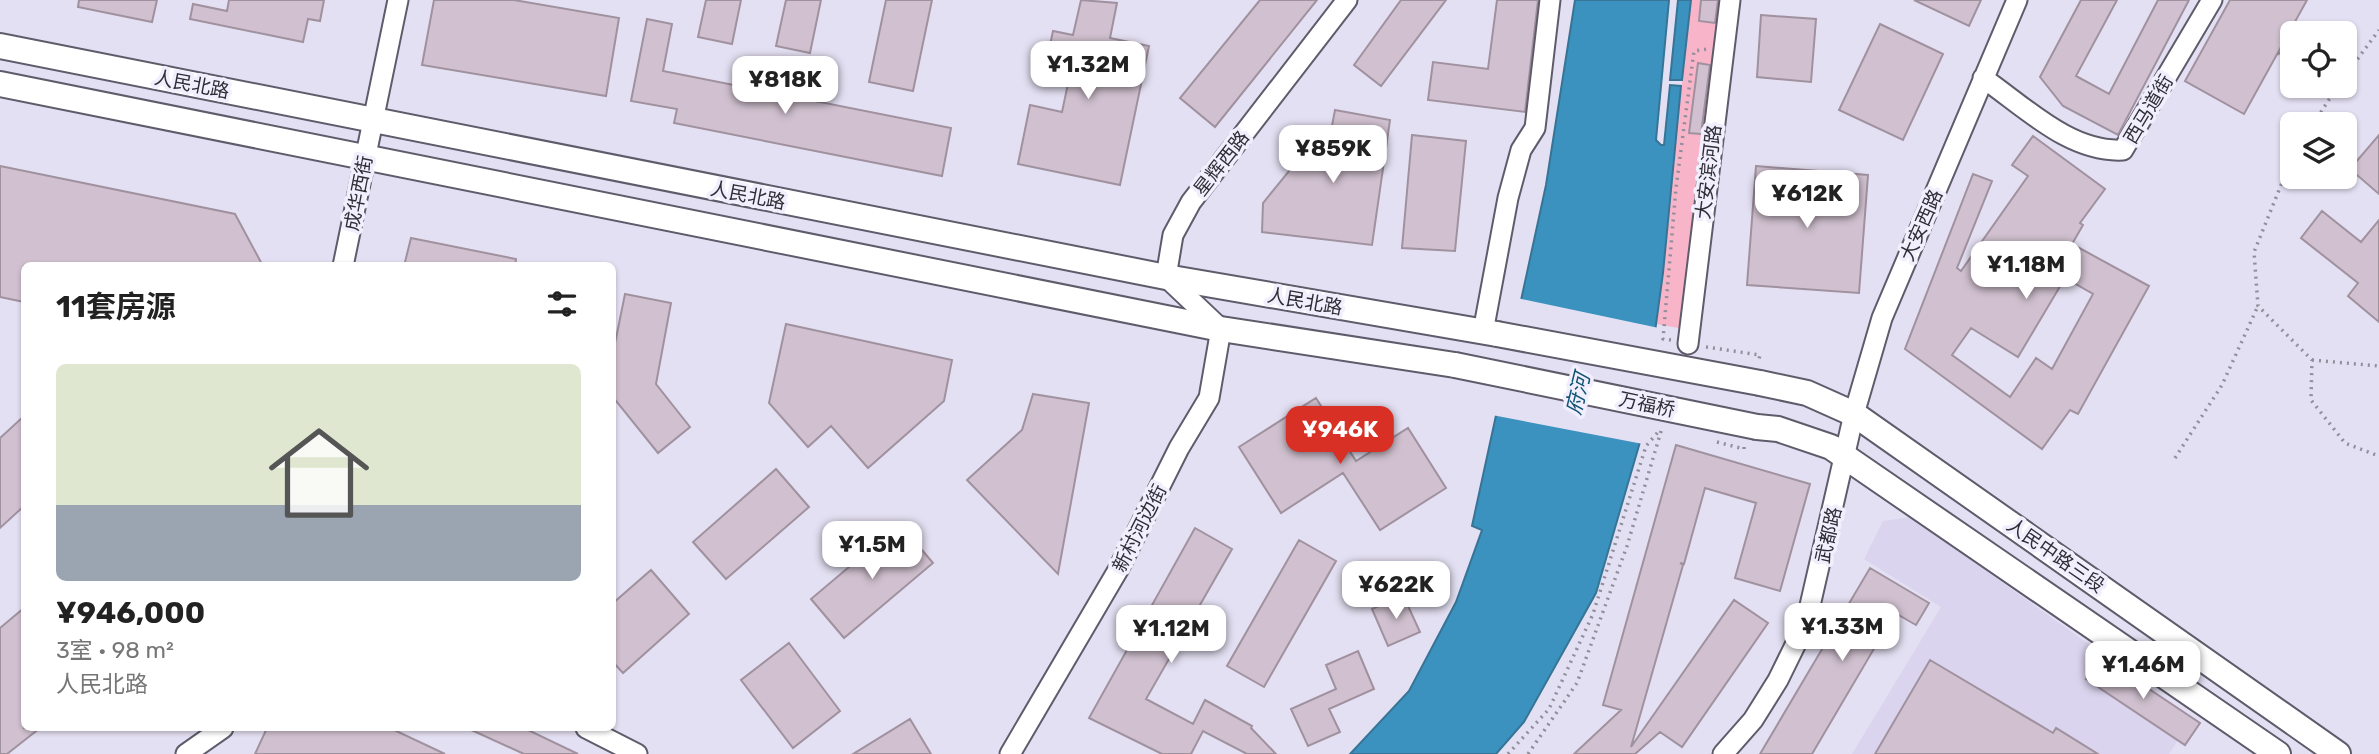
<!DOCTYPE html>
<html lang="zh">
<head>
<meta charset="utf-8">
<style>
  :root { --surface:#fff; --page:#f6f6f6; --text:#222; --muted:#767676; --accent:#d93025 }
  body { margin:0; font-family:Rubik,"Noto Sans SC",sans-serif; background:var(--page); color:var(--text); height:100vh; display:flex; flex-direction:column; font-size:26px; white-space:nowrap }
  * { box-sizing:border-box; margin:0 }
  p { font-size:23px; color:var(--muted) }
  .icon { flex:none; width:38px; height:38px; fill:none; stroke:currentColor; stroke-width:2; stroke-linecap:round; stroke-linejoin:round }
  .map { position:relative; flex:1; overflow:hidden }
  .details { position:absolute; left:21px; top:262px; width:595px; height:469px; display:flex; flex-direction:column; background:var(--surface); border-radius:10px; box-shadow:0 2px 5px #0004 }
  .details>* { flex:none }
  .buttons { position:absolute; left:2280px; top:21px; display:grid; gap:14px }
  .buttons a { display:grid; place-items:center; width:77px; height:77px; border-radius:10px; background:var(--surface); box-shadow:0 2px 5px #0004; font-size:35px }
  .price { position:absolute; translate:-50% -60px; padding:0 16px; border-radius:14px; background:#fff; color:#222; font-size:23px; line-height:46px; filter:drop-shadow(0 2px 4px #0008) }
  .price::after { content:''; position:absolute; left:50%; top:42px; width:21px; height:16px; margin-left:-10px; background:inherit; clip-path:polygon(0 0,100% 0,50% 100%) }
  .price.current { background:var(--accent); color:#fff }
  ul { padding:0; list-style:none }
  li { display:grid; align-content:center; gap:14px; height:371px; padding:0 35px }
  li span { display:grid; place-items:center; height:217px; border-radius:10px; color:#555 }
  li>.icon { margin-inline-start:auto }
  span .icon { width:126px; height:126px; fill:#fffc; stroke-width:1 }
  li b { font-size:30px }
  h2 { display:flex; justify-content:space-between; align-items:center; height:84px; padding:0 35px; font-size:30px }
  .map>svg:first-child { display:block }
  .built { fill:#dad4ee }
  .green { fill:#f8b4c9 }
  .water { fill:#3b92be; stroke:#377495; stroke-width:2 }
  .pier { fill:#e4e0f3 }
  .building { fill:#d1c1d0; stroke:#a0919f; stroke-width:2; fill-rule:evenodd }
  .lines { fill:none; stroke-linecap:round; stroke-linejoin:round }
  .minor-casing { stroke:#5f5b6b; stroke-width:23 }
  .major-casing { stroke:#5f5b6b; stroke-width:28 }
  .path { stroke:#908e9b; stroke-width:3.5; stroke-dasharray:2 5; stroke-linecap:butt }
  .minor { stroke:#fff; stroke-width:19 }
  .major { stroke:#fff; stroke-width:24 }
  .major-bridge-casing { stroke:#5f5b6b; stroke-width:28; stroke-linecap:butt }
  .major-bridge { stroke:#fff; stroke-width:24 }
  .labels { text-anchor:middle; stroke-width:7; stroke-linejoin:round; paint-order:stroke }
  .street-label { font-size:19px; fill:#2f2e35; stroke:#f1eefd }
  .water-label { font-size:21px; font-style:italic; fill:#105373; stroke:#f1eefd }
</style>
</head>
<body>
<div class="map">
<svg width="2379" height="754" viewBox="0 0 2379 754">
  <rect width="100%" height="100%" fill="#e4e0f3"/>
  <path class="built" d="M1910 517 2200 723 2185 745 2178 740 2169 754H1852L1941 607 1864 559 1883 521Z"/>
  <path class="green" d="M1691 0H1724L1684 329 1656 324Z"/>
  <path class="water" d="M1575 0H1669L1656 140 1661 145H1664L1670 85 1681 86 1663 273 1640 442 1596 593 1524 722 1496 754H1350L1409 691 1456 602 1482 530 1472 526 1546 185Z
    M1678 0H1691L1682 80H1670Z"/>
  <path class="pier" d="M1517 298 1659 328 1643 444 1492 415Z"/>
  <path class="building" d="M79 0H157L152 22 78 7Z
    M229 0H324L320 21 308 19 303 42 190 19 193 4 227 11Z
    M434 0H514L619 18 606 96 422 65Z
    M706 0H741L732 44 698 37Z
    M786 0H821L810 53 776 46Z
    M886 0H932L913 91 869 82Z
    M1081 0 1117 3 1110 38 1149 46 1120 185 1018 164 1030 105 1062 112 1070 74 1045 68 1053 31 1073 35Z
    M1260 0H1317L1215 127 1180 98Z
    M1401 0H1446L1381 86 1354 65Z
    M1497 0H1538L1525 112 1428 100 1433 62 1488 69Z
    M1701 0H1718L1715 23 1699 21Z
    M1914 0H1981L1969 26Z
    M2081 0H2117L2076 76 2109 94 2158 0H2189L2118 135 2063 106 2040 77Z
    M2230 0H2307L2244 114 2185 81Z
    M1761 15 1816 19 1811 82 1757 77Z
    M647 19 672 24 663 71 951 128 942 176 674 123 677 109 631 101Z
    M1880 24 1943 54 1903 140 1839 110Z
    M1698 63 1710 65 1701 134 1689 133Z
    M1335 110 1390 120 1372 245 1262 232 1263 203 1311 144 1328 147Z
    M1412 135 1466 141 1455 251 1402 248Z
    M2379 135V194L2350 169Z
    M2033 136 2105 189 2080 223 2083 225 2072 244 2149 286 2078 414 2070 410 2042 449 1905 349 1973 174 1992 181 1957 268 1961 271 2028 176 2012 165ZM2065 278 2093 294 2052 369 2036 358 2010 397 1952 355 1971 328 2018 357Z
    M0 166 235 214 263 266H24V302L0 297Z
    M1756 166 1868 175 1859 293 1747 285Z
    M2322 211 2361 242 2379 220V322L2348 296 2358 283 2301 238Z
    M411 238 516 259 515 266H404Z
    M625 294 671 303 656 384 690 427 658 453 612 396V358Z
    M786 324 952 360 944 401 868 468 831 426 808 447 769 403Z
    M1033 394 1089 403 1058 574 967 480 1022 430Z
    M1316 398 1356 461 1408 428 1446 488 1380 530 1343 473 1281 513 1239 447Z
    M24 416V506L0 528V438Z
    M1676 445 1810 484 1780 591 1735 578 1756 503 1705 488 1684 564 1680 563 1683 565 1631 747 1734 600 1768 623 1682 747 1660 732 1635 754H1574L1621 710 1603 705Z
    M776 469 809 507 726 579 693 542Z
    M900 524 933 563 844 638 811 599Z
    M1195 528 1232 549 1146 699 1193 724 1205 700 1252 726 1251 728 1276 754H1247L1203 731 1191 754H1162L1089 718Z
    M1299 540 1336 561 1264 687 1227 666Z
    M1870 568 1929 603 1916 625 1895 613 1812 754H1760Z
    M651 570 689 614 623 673 612 661V604Z
    M1403 595 1420 632 1388 646 1372 609Z
    M24 608V728H40L7 754H0V628Z
    M789 643 840 711 793 748 741 680Z
    M1358 651 1374 689 1329 709 1340 732 1308 746 1291 709 1336 689 1326 665Z
    M2101 657 2200 723 2185 745 2086 679Z
    M1930 660 2053 733 2056 728 2098 754H1875Z
    M910 719 931 754H853Z
    M267 728H390L445 754H255Z
    M467 728H524L578 754H524Z"/>
  <g class="lines">
    <g class="minor-casing">
      <path id="minor" d="M1983 78C2025 107 2070 153 2123 150L2212 0
        M343 266 398 0
        M1483 332 1508 198 1521 150 1535 128 1550 0
        M1688 344 1730 0
        M586 728 637 754
        M186 754 223 728
        M1010 754 1118 570 1179 448 1209 398 1221 329 1166 277 1173 235 1191 202 1347 0
        M1723 754 1753 720 1778 680 1806 623 1854 414 1882 318 2017 0"/>
    </g>
    <g class="major-casing">
      <path id="major" d="M0 46 1166 277 1497 334
        M0 84 1221 329 1455 365
        M1760 383 1807 393 1854 414 2338 754
        M1757 427 1778 429 1831 447 2278 754"/>
    </g>
    <path class="path" d="M2278 53 2292 60
      M2345 76 2379 30
      M2313 124 2338 86
      M2292 158 2254 252 2258 306 2312 360 2311 400 2345 443 2379 456
      M1671 340 1663 339 1676 188 1694 51 1707 49
      M1706 347 1760 355 1758 363
      M2312 360 2379 366
      M1717 442 1744 449V447
      M2175 458 2222 385 2258 306
      M1508 754 1549 709 1593 614 1646 446 1659 431
      M1528 754 1577 683 1627 546 1662 428"/>
    <use href="#minor" class="minor"/>
    <use href="#major" class="major"/>
    <g class="major-bridge-casing">
      <path id="major-bridge" d="M1497 334 1760 383
        M1455 365 1757 427"/>
    </g>
    <use href="#major-bridge" class="major-bridge"/>
  </g>
  <g class="labels">
    <g class="street-label">
      <text transform="translate(192 84) rotate(11)" y="7">人民北路</text>
      <text transform="translate(2148 109) rotate(-59)" y="7">西马道街</text>
      <text transform="translate(1221 163) rotate(-52)" y="7">星辉西路</text>
      <text transform="translate(1708 172) rotate(-83)" y="7">大安滨河路</text>
      <text transform="translate(358 193) rotate(-79)" y="7">成华西街</text>
      <text transform="translate(748 195) rotate(11)" y="7">人民北路</text>
      <text transform="translate(1921 225) rotate(-66)" y="7">大安西路</text>
      <text transform="translate(1305 301) rotate(10)" y="7">人民北路</text>
      <text transform="translate(1647 404) rotate(12)" y="7">万福桥</text>
      <text transform="translate(1139 528) rotate(-63)" y="7">新村河边街</text>
      <text transform="translate(1828 535) rotate(-77)" y="7">武都路</text>
      <text transform="translate(2056 555) rotate(35)" y="7">人民中路三段</text>
    </g>
    <g class="water-label">
      <text transform="translate(1578 394) rotate(-76)" y="7">府河</text>
    </g>
  </g>
</svg>
<div class="buttons">
<a><svg class="icon" aria-label="locate" viewBox="0 0 24 24"><circle cx="12" cy="12" r="6"/><path d="M12 2v4M12 18v4M2 12h4M18 12h4"/></svg></a>
<a><svg class="icon" aria-label="layers" viewBox="0 0 24 24"><path d="M12 4l9 5-9 5-9-5zM3 14l9 5 9-5"/></svg></a>
</div>
<b class="price" style="left:1088px;top:101px">¥1.32M</b>
<b class="price" style="left:785px;top:116px">¥818K</b>
<b class="price" style="left:1333px;top:185px">¥859K</b>
<b class="price" style="left:1807px;top:230px">¥612K</b>
<b class="price" style="left:2026px;top:301px">¥1.18M</b>
<b class="price current" style="left:1340px;top:466px">¥946K</b>
<b class="price" style="left:872px;top:581px">¥1.5M</b>
<b class="price" style="left:1396px;top:621px">¥622K</b>
<b class="price" style="left:1842px;top:663px">¥1.33M</b>
<b class="price" style="left:1171px;top:665px">¥1.12M</b>
<b class="price" style="left:2143px;top:701px">¥1.46M</b>
<section class="details">
<h2>11套房源<svg class="icon" aria-label="filters" viewBox="0 0 24 24"><path d="M4 7h16M4 17h16"/><circle cx="9" cy="7" r="2"/><circle cx="15" cy="17" r="2"/></svg></h2>
<ul>
<li><span style="background:linear-gradient(#dfe7d0 65%,#9aa5b1 0)"><svg class="icon" aria-label="home" viewBox="0 0 24 24"><path d="M3 11l9-7 9 7M6 9v11h12V9"/></svg></span><div><b>¥946,000</b><p>3室 · 98 m²</p><p>人民北路</p></div></li>
</ul>
</section>
</div>
</body>
</html>
